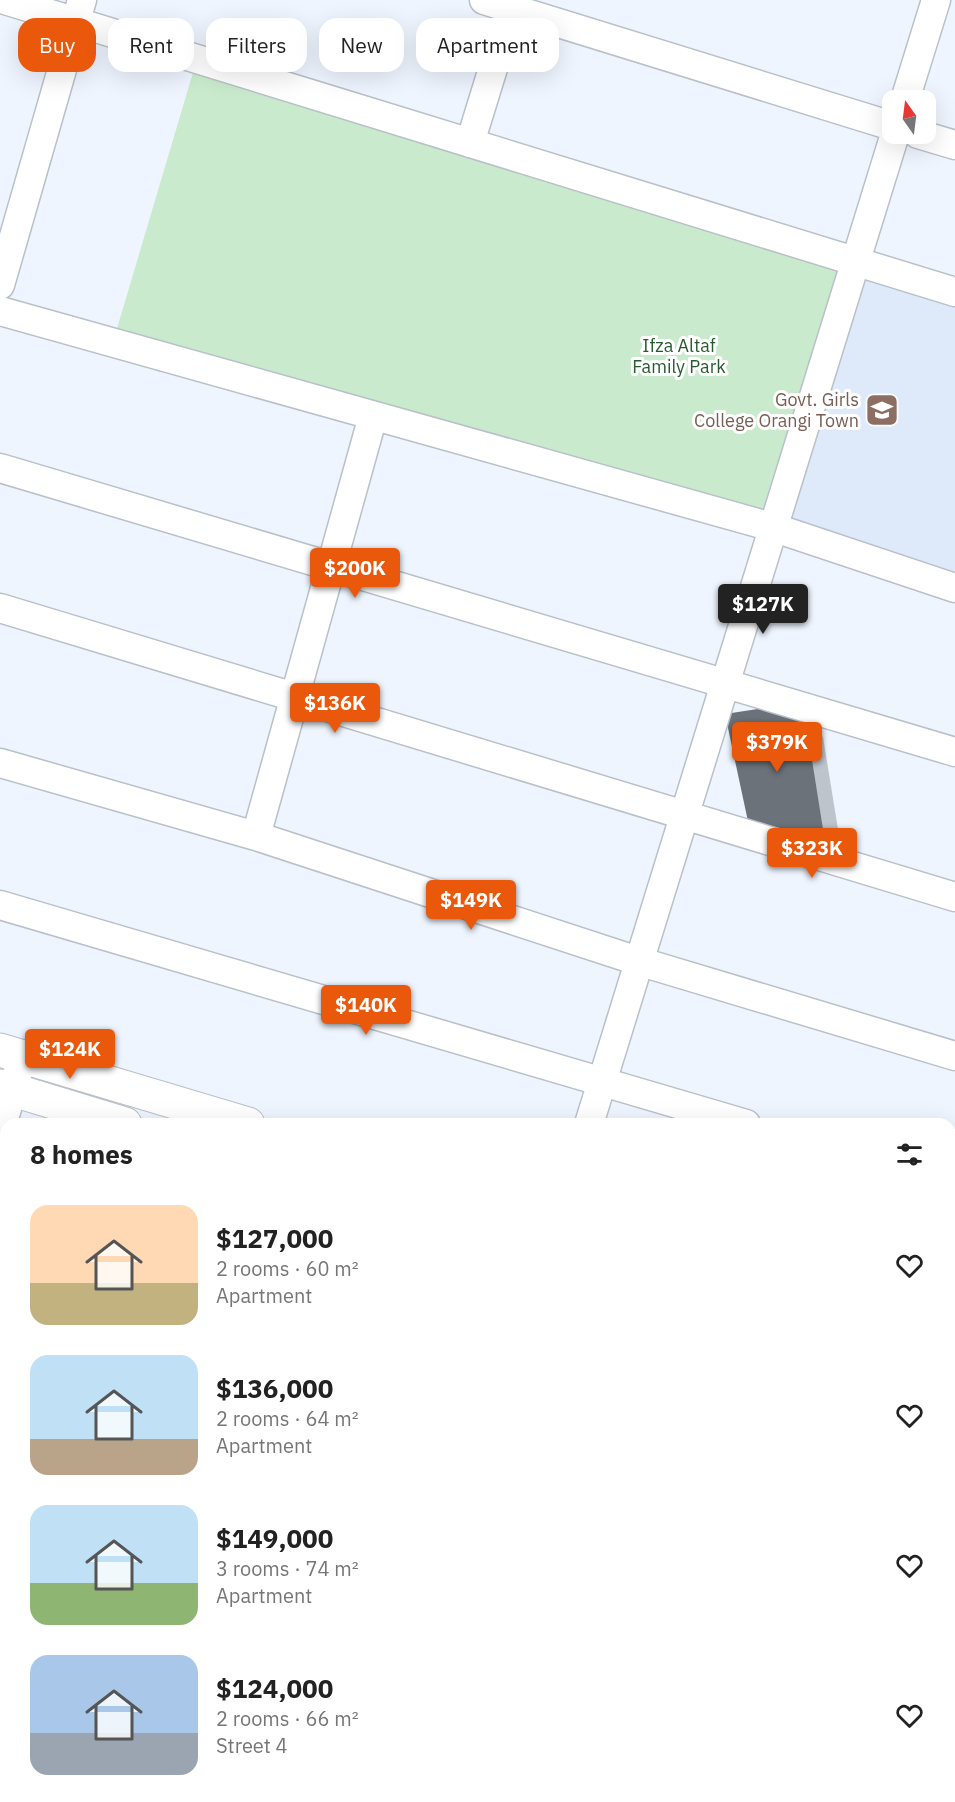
<!DOCTYPE html>
<html lang="en">
<head>
<meta charset="utf-8">
<style>
  :root { --surface:#fff; --page:#f2f2f2; --text:#222; --muted:#767676; --accent:#ea580c }
  body { margin:0; font-family:"IBM Plex Sans",sans-serif; background:var(--page); color:var(--text); height:100vh; display:flex; flex-direction:column; font-size:22px; white-space:nowrap }
  * { box-sizing:border-box; margin:0 }
  p { font-size:20px; color:var(--muted) }
  .icon { flex:none; width:33px; height:33px; fill:none; stroke:currentColor; stroke-width:2; stroke-linecap:round; stroke-linejoin:round }
  .map { position:relative; flex:1; overflow:hidden }
  .drawer { position:absolute; left:0px; top:1118px; width:956px; height:686px; display:flex; flex-direction:column; background:var(--surface); border-radius:18px 18px 0 0; box-shadow:0 6px 24px #0002 }
  .drawer>* { flex:none }
  .hud { position:absolute; left:18px; top:18px; width:600px; height:54px; display:flex; gap:12px }
  .needle { width:39px; rotate:346deg }
  .controls { position:absolute; left:882px; top:90px; display:grid; gap:12px }
  .controls a { display:grid; place-items:center; width:54px; height:54px; border-radius:12px; background:var(--surface); box-shadow:0 6px 24px #0002; font-size:30px }
  .price { position:absolute; translate:-50% -51px; padding:0 14px; border-radius:6px; background:var(--accent); color:#fff; font-size:20px; line-height:39px; filter:drop-shadow(0 2px 3px #0008) }
  .price::after { content:''; position:absolute; left:50%; top:36px; width:18px; height:14px; margin-left:-9px; background:inherit; clip-path:polygon(0 0,100% 0,50% 100%) }
  .price.selected { background:#222; color:#fff }
  ul { padding:0; list-style:none }
  li { display:flex; align-items:center; gap:18px; height:150px; padding:0 30px }
  li span { display:grid; place-items:center; flex:none; width:168px; height:120px; border-radius:18px; color:#555 }
  li>.icon { margin-inline-start:auto }
  span .icon { width:72px; height:72px; fill:#fffc; stroke-width:1 }
  li b { font-size:26px }
  h2 { display:flex; justify-content:space-between; align-items:center; height:72px; padding:0 30px; font-size:26px }
  .tag { padding:0 21px; border-radius:18px; background:var(--surface); box-shadow:0 6px 24px #0002; font-size:21px; line-height:54px }
  .tag.selected { background:var(--accent); color:#fff }
  .map>svg:first-child { display:block }
  .built { fill:#deeaf9 }
  .green { fill:#c9eacc }
  .shadow { fill:#0003 }
  .building { fill:#6c727a }
  .lines { fill:none; stroke-linecap:round; stroke-linejoin:round }
  .minor-casing { stroke:#b9c0c9; stroke-width:31 }
  .major-casing { stroke:#b9c0c9; stroke-width:35 }
  .minor { stroke:#fff; stroke-width:28 }
  .major { stroke:#fff; stroke-width:33 }
  .labels { text-anchor:middle; stroke-width:6; stroke-linejoin:round; paint-order:stroke }
  .park-label { font-size:18px; fill:#265a2f; stroke:#fff }
  .education-label { font-size:18px; fill:#785e54; stroke:#fff; text-anchor:end }
</style>
</head>
<body>
<div class="map">
<svg width="955" height="1802" viewBox="0 0 955 1802">
  <rect width="100%" height="100%" fill="#eef5fe"/>
  <path class="built" d="M855 261 955 292V588L772 527Z"/>
  <path class="green" d="M197 59 855 261 772 527 113 342Z"/>
  <path class="shadow" d="M804 718 823 737 844 866 769 844Z"/>
  <path class="building" d="M770 707 805 716 826 848 749 826 725 714Z
    M955 1509V1563H954L950 1545V1510Z"/>
  <g class="lines">
    <g class="minor-casing">
      <path id="minor" d="M5 0 955 292
        M484 0 892 126
        M905 100 936 0
        M918 134 955 145
        M470 143 514 0
        M0 285 82 0
        M0 311 772 527 955 588
        M0 468 955 752
        M0 608 955 897
        M0 763 256 836 638 961 955 1056
        M256 836 373 416
        M0 905 746 1124
        M589 1124 895 134
        M0 1132 19 1068
        M950 1185 955 1187
        M0 1278 6 1279
        M0 1329 6 1330
        M0 1430 6 1431
        M950 1463 955 1437
        M0 1542 6 1543
        M0 1656 6 1657
        M950 1709 955 1710
        M0 1748 6 1749
        M266 1797 291 1802
        M812 1797 841 1802
        M139 1802 140 1797
        M455 1802 456 1797
        M870 1802 872 1797"/>
    </g>
    <g class="major-casing">
      <path id="major" d="M0 1050 248 1124
        M0 1086 125 1124
        M950 1341 955 1343
        M950 1376 955 1377"/>
    </g>
    <use href="#minor" class="minor"/>
    <use href="#major" class="major"/>
  </g>
  <defs>
    <g id="school-square" transform="scale(1.725)"><rect x="-9" y="-9" width="18" height="18" rx="4" fill="#8d6e63" stroke="#fff"/><path d="M0-5L7-2L0 1L-7-2ZM-4 1L0 2.5L4 1V4Q0 6-4 4Z" fill="#fff"/></g>
  </defs>
  <g fill-rule="evenodd">
    <use href="#school-square" x="882" y="410"/>
  </g>
  <g class="labels">
    <g class="park-label">
      <text x="679" y="352">Ifza Altaf<tspan x="679" dy="21">Family Park</tspan></text>
    </g>
    <g class="education-label">
      <text x="859" y="406">Govt. Girls<tspan x="859" dy="21">College Orangi Town</tspan></text>
    </g>
  </g>
</svg>
<div class="controls">
<a><svg class="needle" viewBox="-14 -14 28 28"><path d="M0-13l5 13h-10z" fill="#e53935"/><path d="M0 13l5-13h-10z" fill="#767676"/></svg></a>
</div>
<b class="price" style="left:355px;top:599px">$200K</b>
<b class="price selected" style="left:763px;top:635px">$127K</b>
<b class="price" style="left:335px;top:734px">$136K</b>
<b class="price" style="left:777px;top:773px">$379K</b>
<b class="price" style="left:812px;top:879px">$323K</b>
<b class="price" style="left:471px;top:931px">$149K</b>
<b class="price" style="left:366px;top:1036px">$140K</b>
<b class="price" style="left:70px;top:1080px">$124K</b>
<div class="hud">
<a class="tag selected">Buy</a>
<a class="tag">Rent</a>
<a class="tag">Filters</a>
<a class="tag">New</a>
<a class="tag">Apartment</a>
</div>
<section class="drawer">
<h2>8 homes<svg class="icon" aria-label="filters" viewBox="0 0 24 24"><path d="M4 7h16M4 17h16"/><circle cx="9" cy="7" r="2"/><circle cx="15" cy="17" r="2"/></svg></h2>
<ul>
<li><span style="background:linear-gradient(#ffd9b3 65%,#c2b280 0)"><svg class="icon" aria-label="home" viewBox="0 0 24 24"><path d="M3 11l9-7 9 7M6 9v11h12V9"/></svg></span><div><b>$127,000</b><p>2 rooms · 60 m²</p><p>Apartment</p></div><svg class="icon" aria-label="heart" viewBox="0 0 24 24"><path d="M12 20l-8-8c-3-5 5-10 8-4 3-6 11-1 8 4z"/></svg></li>
<li><span style="background:linear-gradient(#bfe0f5 70%,#b9a48a 0)"><svg class="icon" aria-label="home" viewBox="0 0 24 24"><path d="M3 11l9-7 9 7M6 9v11h12V9"/></svg></span><div><b>$136,000</b><p>2 rooms · 64 m²</p><p>Apartment</p></div><svg class="icon" aria-label="heart" viewBox="0 0 24 24"><path d="M12 20l-8-8c-3-5 5-10 8-4 3-6 11-1 8 4z"/></svg></li>
<li><span style="background:linear-gradient(#bfe0f5 65%,#8fb573 0)"><svg class="icon" aria-label="home" viewBox="0 0 24 24"><path d="M3 11l9-7 9 7M6 9v11h12V9"/></svg></span><div><b>$149,000</b><p>3 rooms · 74 m²</p><p>Apartment</p></div><svg class="icon" aria-label="heart" viewBox="0 0 24 24"><path d="M12 20l-8-8c-3-5 5-10 8-4 3-6 11-1 8 4z"/></svg></li>
<li><span style="background:linear-gradient(#a9c7e8 65%,#9aa5b1 0)"><svg class="icon" aria-label="home" viewBox="0 0 24 24"><path d="M3 11l9-7 9 7M6 9v11h12V9"/></svg></span><div><b>$124,000</b><p>2 rooms · 66 m²</p><p>Street 4</p></div><svg class="icon" aria-label="heart" viewBox="0 0 24 24"><path d="M12 20l-8-8c-3-5 5-10 8-4 3-6 11-1 8 4z"/></svg></li>
</ul>
</section>
</div>
</body>
</html>
